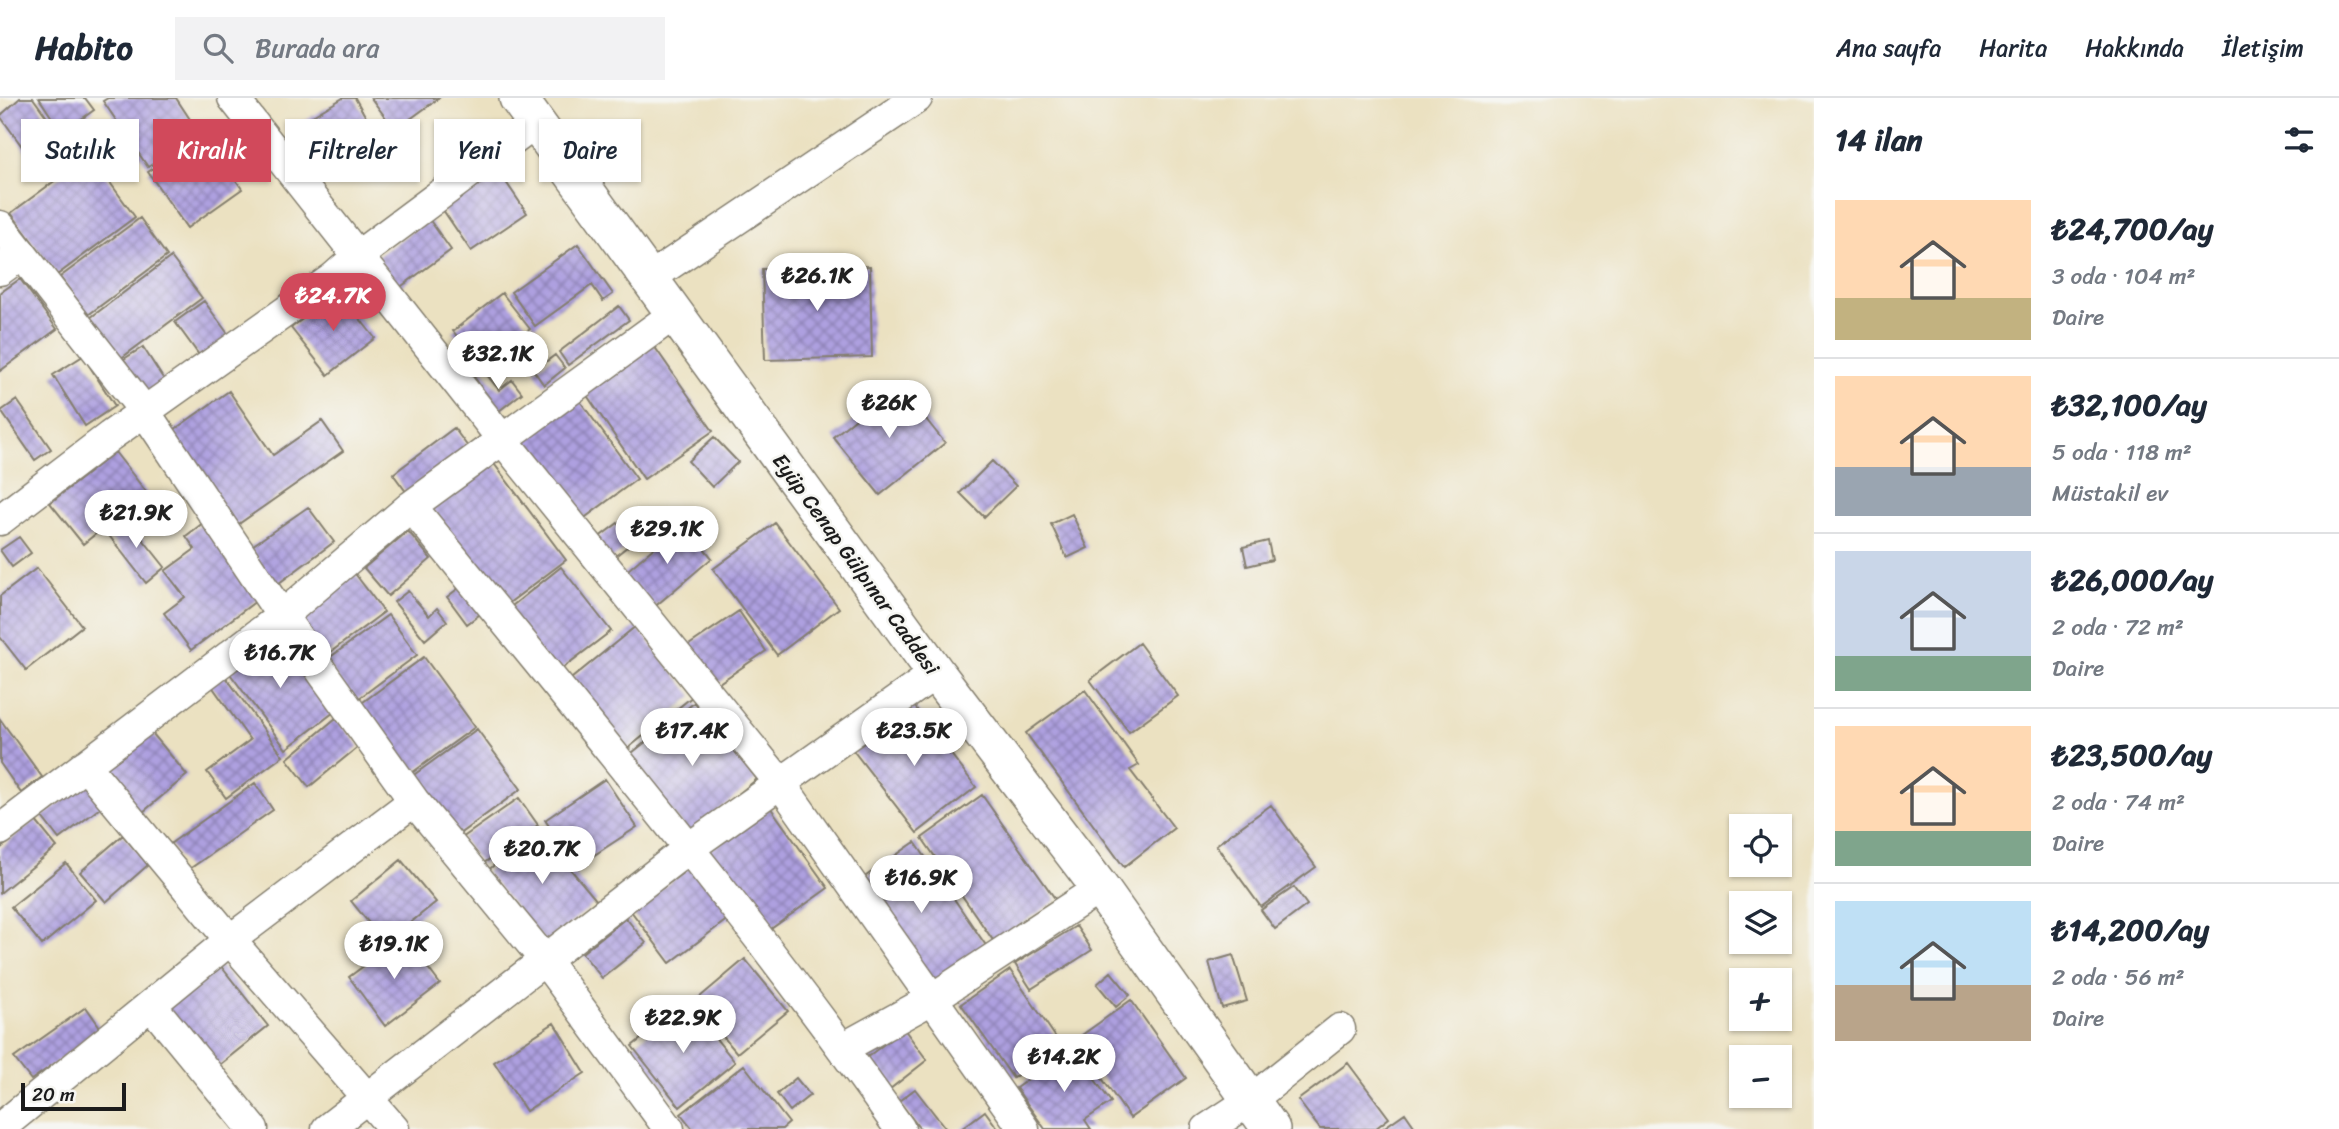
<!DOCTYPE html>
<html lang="tr">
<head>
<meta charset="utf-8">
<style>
  :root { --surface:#fff; --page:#f2f2f3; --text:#1f2937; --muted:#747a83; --line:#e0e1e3; --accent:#d1495b }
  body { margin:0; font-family:Sriracha,sans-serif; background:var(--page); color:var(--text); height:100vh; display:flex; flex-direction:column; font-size:26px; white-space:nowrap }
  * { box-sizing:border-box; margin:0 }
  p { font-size:23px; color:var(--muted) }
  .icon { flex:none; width:38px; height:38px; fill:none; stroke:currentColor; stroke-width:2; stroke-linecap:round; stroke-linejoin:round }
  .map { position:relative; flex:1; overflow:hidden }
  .sheet { display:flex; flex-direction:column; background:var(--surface); width:525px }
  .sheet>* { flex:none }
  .guide { position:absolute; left:21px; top:21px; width:665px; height:63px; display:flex; gap:14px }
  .controls { position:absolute; left:1729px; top:716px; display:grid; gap:14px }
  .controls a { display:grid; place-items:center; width:63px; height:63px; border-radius:0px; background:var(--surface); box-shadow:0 2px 5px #0004; font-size:35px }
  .scale { position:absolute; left:21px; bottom:18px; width:105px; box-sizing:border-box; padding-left:7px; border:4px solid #1c1c1c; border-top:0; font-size:19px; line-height:24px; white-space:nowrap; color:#1c1c1c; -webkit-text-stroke:5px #f6f6f2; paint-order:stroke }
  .price { position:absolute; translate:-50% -60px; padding:0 16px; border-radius:24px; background:#fff; color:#222; font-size:23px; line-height:46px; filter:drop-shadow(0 2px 4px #0008) }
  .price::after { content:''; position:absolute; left:50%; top:42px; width:21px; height:16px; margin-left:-10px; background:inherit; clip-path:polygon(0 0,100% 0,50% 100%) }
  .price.on { background:var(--accent); color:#fff }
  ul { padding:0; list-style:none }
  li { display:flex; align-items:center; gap:21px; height:175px; padding:0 21px }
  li+li { border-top:2px solid var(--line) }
  li span { display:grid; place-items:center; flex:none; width:196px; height:140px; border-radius:0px; color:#555 }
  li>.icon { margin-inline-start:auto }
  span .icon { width:84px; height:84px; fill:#fffc; stroke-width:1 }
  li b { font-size:30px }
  h2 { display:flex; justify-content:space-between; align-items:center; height:84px; padding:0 21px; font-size:30px }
  .chip { padding:0 24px; border-radius:0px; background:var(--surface); box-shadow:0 2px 5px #0004; font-size:24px; line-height:63px }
  .chip.on { background:var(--accent); color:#fff }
  header { display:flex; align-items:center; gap:42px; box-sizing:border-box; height:98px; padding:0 35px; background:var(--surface); border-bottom:2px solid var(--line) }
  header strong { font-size:33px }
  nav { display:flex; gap:38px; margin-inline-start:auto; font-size:24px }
  .search { width:490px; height:63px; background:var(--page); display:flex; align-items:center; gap:18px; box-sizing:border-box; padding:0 24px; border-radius:0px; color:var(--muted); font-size:26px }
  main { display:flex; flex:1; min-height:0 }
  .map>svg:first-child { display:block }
  .building { fill:url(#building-cross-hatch) }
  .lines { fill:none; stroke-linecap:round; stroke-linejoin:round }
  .minor-casing { stroke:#847e6e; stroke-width:33 }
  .tertiary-casing { stroke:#847e6e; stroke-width:40 }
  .minor { stroke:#fff; stroke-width:30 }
  .tertiary { stroke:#fff; stroke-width:37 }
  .labels { text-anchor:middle; stroke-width:5; stroke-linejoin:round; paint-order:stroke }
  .street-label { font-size:21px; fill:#1c1c1c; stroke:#f6f6f2 }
</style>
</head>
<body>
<header>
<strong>Habito</strong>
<div class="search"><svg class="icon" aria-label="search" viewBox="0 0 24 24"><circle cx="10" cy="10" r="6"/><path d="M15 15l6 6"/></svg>Burada ara</div>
<nav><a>Ana sayfa</a><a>Harita</a><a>Hakkında</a><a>İletişim</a></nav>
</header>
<main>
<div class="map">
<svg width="1814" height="1031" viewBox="0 0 1814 1031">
  <defs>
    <pattern id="building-cross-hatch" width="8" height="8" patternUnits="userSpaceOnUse" patternTransform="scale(1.75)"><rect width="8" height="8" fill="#aea0e0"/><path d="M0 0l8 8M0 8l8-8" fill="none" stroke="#8d82b5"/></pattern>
  </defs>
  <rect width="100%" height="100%" fill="#f6f6f2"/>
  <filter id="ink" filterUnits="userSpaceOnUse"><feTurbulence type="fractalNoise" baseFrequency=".0143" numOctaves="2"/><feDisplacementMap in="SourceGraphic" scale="14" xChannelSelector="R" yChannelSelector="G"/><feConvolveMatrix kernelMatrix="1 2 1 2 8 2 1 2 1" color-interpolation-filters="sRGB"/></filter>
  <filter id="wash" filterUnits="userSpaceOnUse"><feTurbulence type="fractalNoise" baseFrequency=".00686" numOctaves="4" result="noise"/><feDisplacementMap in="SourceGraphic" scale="28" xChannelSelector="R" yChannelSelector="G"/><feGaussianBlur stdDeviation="1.57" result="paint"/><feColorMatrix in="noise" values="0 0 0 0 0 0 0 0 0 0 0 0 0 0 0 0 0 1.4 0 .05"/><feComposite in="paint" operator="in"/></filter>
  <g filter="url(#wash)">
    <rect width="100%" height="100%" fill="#ebe1c1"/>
    <g id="blocks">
      <path class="building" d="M20 0H33L59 36 29 58 0 18Z
        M39 0H85L94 12 62 35Z
        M108 0H176L199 35 148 69 103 3Z
        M343 0H355L380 44 328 75 299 26Z
        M371 0H439L395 32Z
        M204 36 242 91 187 130 148 74Z
        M90 57 135 119 57 177 11 115Z
        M495 68 527 115 471 153 439 106Z
        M140 120 167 158 88 217 60 179Z
        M429 121 451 152 399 190 377 159Z
        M578 146 613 196 603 203 592 187 535 228 511 194Z
        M171 159 202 200 120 261 90 220Z
        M870 168 872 259 765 262 762 171Z
        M20 181 57 231 0 273V195Z
        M338 193 375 240 328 277 291 230Z
        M502 195 530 231 480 268 453 233Z
        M204 203 231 240 202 261 175 224Z
        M619 208 629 222 568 267 559 254Z
        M652 245 713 333 644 381 584 293Z
        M143 249 168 288 149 300 124 261Z
        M555 257 565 270 544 287 534 273Z
        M83 258 115 308 85 328 53 277Z
        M483 272 499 292 512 282 522 295 499 313 474 279Z
        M898 286 945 345 880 397 833 339Z
        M229 293 273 357 322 323 343 353 233 430 168 336Z
        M577 299 637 381 579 424 519 342Z
        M17 302 51 351 35 362 1 313Z
        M454 330 468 349 407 395 393 376Z
        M714 339 738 364 712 389 688 363Z
        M115 354 147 395 83 446 50 405Z
        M489 359 566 462 505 508 428 405Z
        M992 363 1016 388 984 419 960 395Z
        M308 409 334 444 275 488 249 450Z
        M1072 416 1088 450 1067 460 1051 426Z
        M126 420 165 469 146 485 107 435Z
        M203 425 260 500 191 552 164 515 185 499 165 473 195 451 186 438Z
        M618 425 633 444 609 463 594 443Z
        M683 425 712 460 652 511 622 477Z
        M775 425 839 510 777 557 713 471Z
        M408 433 431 461 388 498 364 470Z
        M19 439 31 455 12 469 0 452Z
        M1268 443 1272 462 1247 468 1243 449Z
        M561 469 611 533 556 575 507 512Z
        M37 470 82 528 26 572 0 539V498Z
        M353 473 384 514 324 559 293 519Z
        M468 483 488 510 467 526 447 499Z
        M408 493 429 518 437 510 447 523 425 542 394 504Z
        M739 513 766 553 713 589 686 549Z
        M388 517 417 557 354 604 325 563Z
        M636 528 693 598 622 655 566 585Z
        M274 533 334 614 286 651 225 569Z
        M1139 545 1178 598 1129 634 1090 582Z
        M424 559 475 629 409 677 359 607Z
        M223 575 283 658 226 700 207 674 250 642 209 584Z
        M1085 592 1139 667 1130 672 1174 730 1124 769 1026 635Z
        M695 604 757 681 689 736 627 659Z
        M912 605 976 689 917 735 852 651Z
        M336 620 359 648 309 689 287 661Z
        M0 621 42 679 21 695 0 665Z
        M148 630 187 677 137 719 97 672Z
        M477 631 521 691 455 739 411 679Z
        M91 681 108 704 59 741 42 719Z
        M605 681 637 729 576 769 545 722Z
        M255 685 273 712 188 772 170 746Z
        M982 697 1056 802 995 845 922 740Z
        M519 700 538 727 481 767 462 740Z
        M1271 707 1316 769 1261 809 1216 747Z
        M770 709 828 790 761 838 704 756Z
        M35 722 57 749 0 795V751Z
        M537 731 597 803 546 846 486 774Z
        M123 737 148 767 106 804 80 774Z
        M915 744 987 849 927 889 856 785Z
        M401 762 436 804 385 845 351 803Z
        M66 765 96 802 42 847 11 809Z
        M695 766 733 817 670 865 631 813Z
        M1294 789 1307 807 1275 831 1261 812Z
        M626 820 646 845 602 880 582 855Z
        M1076 828 1092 852 1031 891 1015 866Z
        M404 838 440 886 385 928 349 879Z
        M1233 857 1247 903 1222 910 1209 864Z
        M745 861 788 913 737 955 694 904Z
        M220 867 268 928 213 972 165 910Z
        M1010 872 1061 947 1013 980 961 906Z
        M1111 874 1130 897 1116 909 1097 886Z
        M1131 902 1186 980 1130 1020 1075 942Z
        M687 905 735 964 680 1009 632 948Z
        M86 909 102 932 31 982 14 960Z
        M554 925 585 975 526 1013 494 964Z
        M904 931 927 962 890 991 866 960Z
        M1072 950 1111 1004 1085 1022 1091 1031H1045L1016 990Z
        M1348 965 1389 1020 1375 1031H1320L1298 1002Z
        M744 967 789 1025 782 1031H693L681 1016Z
        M796 980 810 997 790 1013 777 996Z
        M915 991 946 1031H920L899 1003Z
        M985 1013 998 1031H961Z
        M1405 1015 1416 1031H1382Z"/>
    </g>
  </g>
  <g filter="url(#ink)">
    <use href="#blocks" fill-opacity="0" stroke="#847e6e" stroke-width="2"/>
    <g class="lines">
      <g class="minor-casing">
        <path id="minor" d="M233 0 502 341 781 686 1024 1031
          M0 128 145 314 282 518 414 703 544 861 669 1031
          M0 172 22 156
          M648 181 917 0
          M411 408C577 613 748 815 900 1031
          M0 422 110 338 333 180 359 157 536 25
          M85 667 230 842 394 1031
          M0 732 282 518 411 408 673 217
          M151 907 253 1031
          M843 950 930 902 1100 790
          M0 1030 230 842 414 703
          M327 1031 689 750 936 575
          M1207 1031 1251 1002 1340 931"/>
      </g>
      <g class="tertiary-casing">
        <path id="tertiary" d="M518 0 936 575 1100 790 1271 1031"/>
      </g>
      <use href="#minor" class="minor"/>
      <use href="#tertiary" class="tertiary"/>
    </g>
  </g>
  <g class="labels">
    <g class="street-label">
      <text transform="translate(856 466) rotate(54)" y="7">Eyüp Cenap Gülpınar Caddesi</text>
    </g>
  </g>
</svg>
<div class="controls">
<a><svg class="icon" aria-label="locate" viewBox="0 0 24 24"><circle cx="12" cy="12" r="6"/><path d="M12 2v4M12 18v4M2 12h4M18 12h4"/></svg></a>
<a><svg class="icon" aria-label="layers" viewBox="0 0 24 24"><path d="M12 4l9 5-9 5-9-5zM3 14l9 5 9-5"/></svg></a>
<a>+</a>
<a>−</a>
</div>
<div class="scale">20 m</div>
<b class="price" style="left:817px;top:215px">₺26.1K</b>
<b class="price on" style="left:333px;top:235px">₺24.7K</b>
<b class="price" style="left:498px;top:293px">₺32.1K</b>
<b class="price" style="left:889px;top:342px">₺26K</b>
<b class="price" style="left:136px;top:452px">₺21.9K</b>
<b class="price" style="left:667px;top:468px">₺29.1K</b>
<b class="price" style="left:280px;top:592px">₺16.7K</b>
<b class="price" style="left:692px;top:670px">₺17.4K</b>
<b class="price" style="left:914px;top:670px">₺23.5K</b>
<b class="price" style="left:542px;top:788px">₺20.7K</b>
<b class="price" style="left:921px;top:817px">₺16.9K</b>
<b class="price" style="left:394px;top:883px">₺19.1K</b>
<b class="price" style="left:683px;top:957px">₺22.9K</b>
<b class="price" style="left:1064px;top:996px">₺14.2K</b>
<div class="guide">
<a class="chip">Satılık</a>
<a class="chip on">Kiralık</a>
<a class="chip">Filtreler</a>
<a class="chip">Yeni</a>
<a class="chip">Daire</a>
</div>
</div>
<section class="sheet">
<h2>14 ilan<svg class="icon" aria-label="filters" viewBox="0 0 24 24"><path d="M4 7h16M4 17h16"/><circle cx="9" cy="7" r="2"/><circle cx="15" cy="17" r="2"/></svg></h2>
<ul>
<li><span style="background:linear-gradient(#ffd9b3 70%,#c2b280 0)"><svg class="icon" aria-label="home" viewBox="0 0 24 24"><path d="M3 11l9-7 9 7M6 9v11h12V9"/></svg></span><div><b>₺24,700/ay</b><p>3 oda · 104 m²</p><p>Daire</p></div></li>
<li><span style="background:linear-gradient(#ffd9b3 65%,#9aa5b1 0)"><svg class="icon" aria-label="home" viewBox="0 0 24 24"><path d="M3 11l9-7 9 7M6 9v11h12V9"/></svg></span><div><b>₺32,100/ay</b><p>5 oda · 118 m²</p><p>Müstakil ev</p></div></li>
<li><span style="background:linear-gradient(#c9d6e8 75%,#7fa58c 0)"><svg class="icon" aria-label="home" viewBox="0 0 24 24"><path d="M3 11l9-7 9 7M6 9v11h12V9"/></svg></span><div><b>₺26,000/ay</b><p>2 oda · 72 m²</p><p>Daire</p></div></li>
<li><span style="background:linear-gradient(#ffd9b3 75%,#7fa58c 0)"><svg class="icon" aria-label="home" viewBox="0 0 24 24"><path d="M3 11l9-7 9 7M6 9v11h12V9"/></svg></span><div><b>₺23,500/ay</b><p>2 oda · 74 m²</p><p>Daire</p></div></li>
<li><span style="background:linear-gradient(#bfe0f5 60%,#b9a48a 0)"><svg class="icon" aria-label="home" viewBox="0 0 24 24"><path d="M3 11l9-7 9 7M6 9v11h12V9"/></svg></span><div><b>₺14,200/ay</b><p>2 oda · 56 m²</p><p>Daire</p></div></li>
</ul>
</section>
</main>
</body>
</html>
